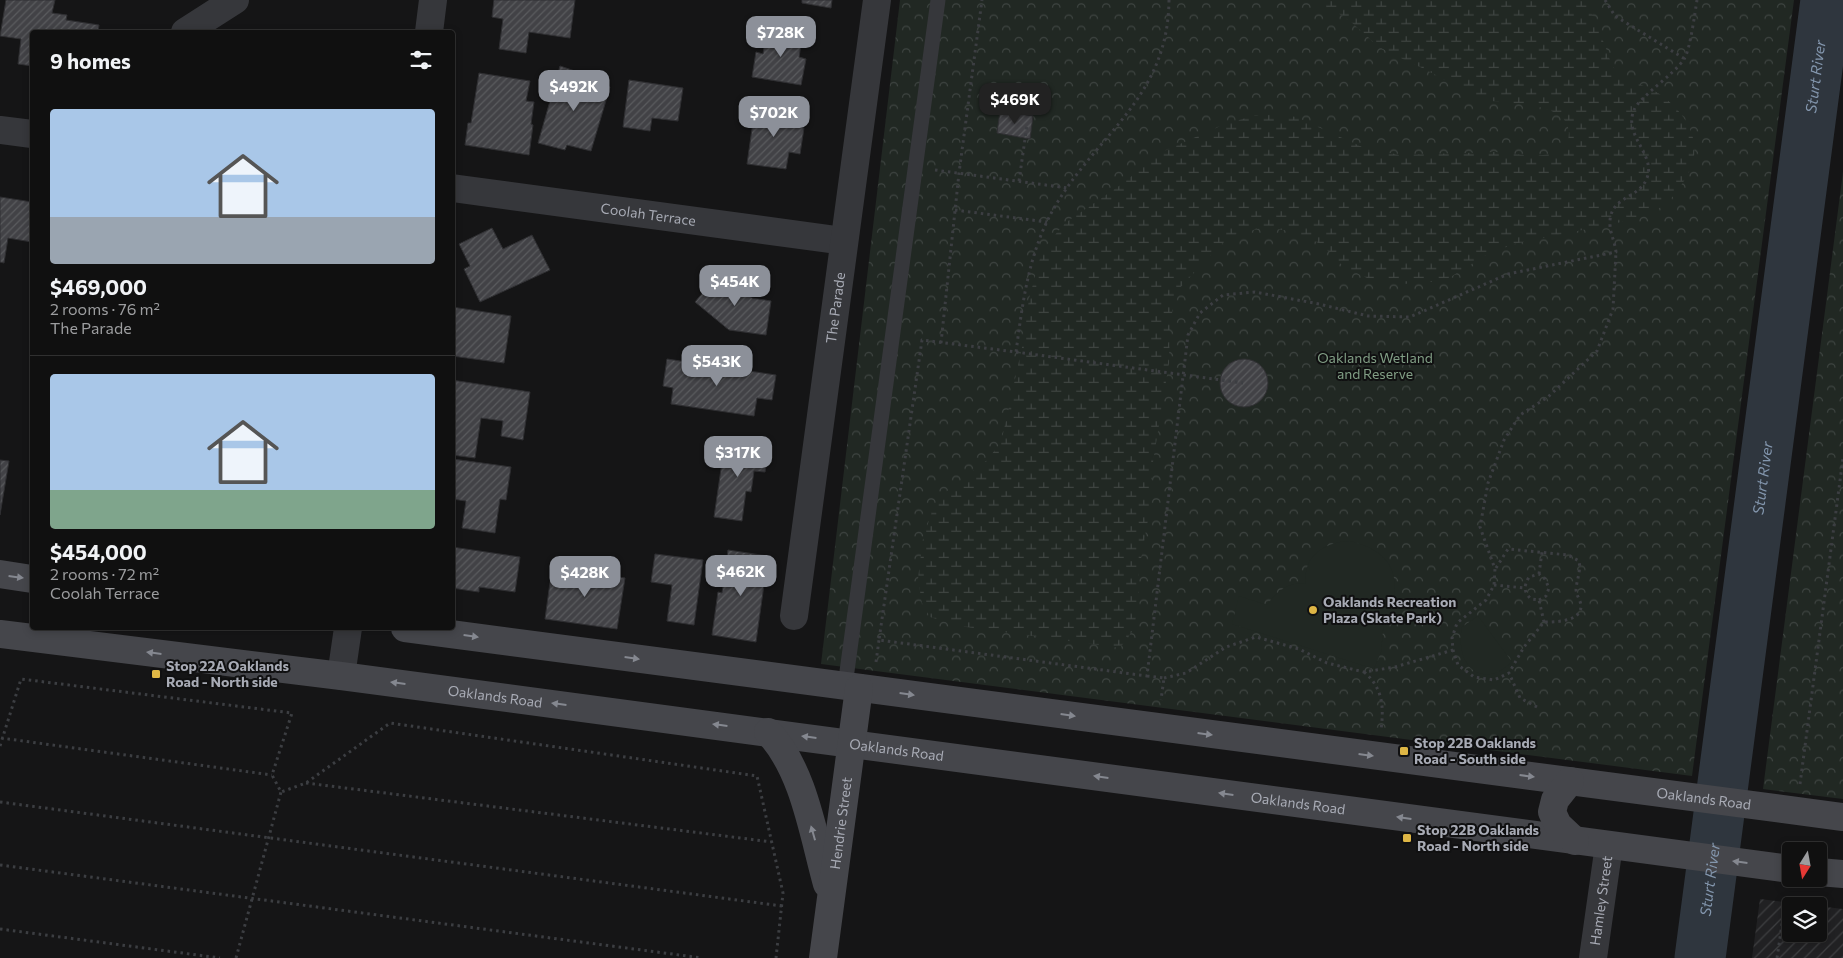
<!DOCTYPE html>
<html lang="en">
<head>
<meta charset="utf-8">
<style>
  :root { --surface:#101010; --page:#191919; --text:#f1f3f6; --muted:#9c9d9f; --line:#303030; --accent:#8c9099 }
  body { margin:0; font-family:Commissioner,sans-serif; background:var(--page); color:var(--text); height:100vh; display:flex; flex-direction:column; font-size:19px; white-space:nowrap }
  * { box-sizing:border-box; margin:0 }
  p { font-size:16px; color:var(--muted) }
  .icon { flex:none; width:28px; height:28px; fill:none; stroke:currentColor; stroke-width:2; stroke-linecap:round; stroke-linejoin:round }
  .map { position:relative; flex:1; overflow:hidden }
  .sheet { position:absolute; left:30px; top:30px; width:425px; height:600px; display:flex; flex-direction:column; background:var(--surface); border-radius:5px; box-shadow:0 2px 8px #0003,0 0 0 1px var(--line) }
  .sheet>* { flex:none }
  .needle { width:32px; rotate:191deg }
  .tools { position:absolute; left:1782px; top:842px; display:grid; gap:10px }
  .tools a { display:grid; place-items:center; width:45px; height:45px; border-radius:5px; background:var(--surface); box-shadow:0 2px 8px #0003,0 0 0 1px var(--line); font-size:25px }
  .price { position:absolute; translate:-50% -42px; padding:0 11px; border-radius:10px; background:var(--accent); color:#fff; font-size:16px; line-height:32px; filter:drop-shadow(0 1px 2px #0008) }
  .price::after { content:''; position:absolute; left:50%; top:30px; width:15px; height:11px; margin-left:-8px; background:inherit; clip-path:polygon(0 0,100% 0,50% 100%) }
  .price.current { background:#222; color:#fff }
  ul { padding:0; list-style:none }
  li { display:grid; align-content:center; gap:10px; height:265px; padding:0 20px }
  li+li { border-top:1px solid var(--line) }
  li span { display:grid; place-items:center; height:155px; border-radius:5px; color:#555 }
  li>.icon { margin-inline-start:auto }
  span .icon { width:90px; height:90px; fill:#fffc; stroke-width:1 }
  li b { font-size:21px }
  h2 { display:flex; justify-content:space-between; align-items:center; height:60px; padding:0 20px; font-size:21px }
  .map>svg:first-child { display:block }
  .industrial { fill:url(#industrial-furrows); fill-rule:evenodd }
  .forest { fill:url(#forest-crowns) }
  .wetland { fill:url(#wetland-marsh) }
  .pitch { fill:#212823 }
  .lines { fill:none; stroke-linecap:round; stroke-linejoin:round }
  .river { stroke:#2f363e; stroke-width:51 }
  .building { fill:url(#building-hatch); stroke:#2f2f32 }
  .path { stroke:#3c3e42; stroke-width:3; stroke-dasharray:2.5 4; stroke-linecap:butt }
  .lane { stroke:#36373b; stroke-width:15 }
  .street { stroke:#36373b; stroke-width:28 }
  .secondary { stroke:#45464b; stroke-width:28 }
  .oneway { fill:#858890 }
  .poi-dot { fill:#deb645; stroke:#101011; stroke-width:2 }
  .labels { text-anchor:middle; stroke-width:4; stroke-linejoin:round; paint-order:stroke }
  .street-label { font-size:14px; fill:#a8abb5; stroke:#101011 }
  .park-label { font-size:14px; fill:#819e85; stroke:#101011 }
  .poi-label { font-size:14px; font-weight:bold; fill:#a8abb5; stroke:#101011; text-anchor:start }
  .water-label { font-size:15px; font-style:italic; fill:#8396ad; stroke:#101011 }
</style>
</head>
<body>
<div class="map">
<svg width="1843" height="958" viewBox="0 0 1843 958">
  <defs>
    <pattern id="industrial-furrows" width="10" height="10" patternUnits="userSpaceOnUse" patternTransform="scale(1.25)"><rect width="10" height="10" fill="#212123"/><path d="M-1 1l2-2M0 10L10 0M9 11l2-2" fill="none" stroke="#3e3f41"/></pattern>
    <pattern id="forest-crowns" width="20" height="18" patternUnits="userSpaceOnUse" patternTransform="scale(1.25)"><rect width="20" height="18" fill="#212823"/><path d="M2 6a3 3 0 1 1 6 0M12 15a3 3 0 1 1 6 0" fill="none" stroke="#3e4441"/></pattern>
    <pattern id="wetland-marsh" width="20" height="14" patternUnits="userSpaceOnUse" patternTransform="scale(1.25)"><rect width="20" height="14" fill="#212823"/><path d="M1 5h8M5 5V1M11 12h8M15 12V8" fill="none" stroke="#3e4441"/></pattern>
    <pattern id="building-hatch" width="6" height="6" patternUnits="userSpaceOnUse" patternTransform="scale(1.25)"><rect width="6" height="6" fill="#424246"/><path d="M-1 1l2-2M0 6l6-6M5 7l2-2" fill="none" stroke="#5a5b5e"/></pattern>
  </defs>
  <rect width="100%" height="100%" fill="#151516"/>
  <path class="industrial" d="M1760 899 1843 909V958H1752ZM1791 906H1819V934H1791Z"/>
  <path class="forest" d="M900 0H1794L1692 776 821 664Z
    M1843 172V799L1763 789Z"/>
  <path class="wetland" d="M1302 0H1583C1595 15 1600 34 1607 51 1609 57 1611 65 1615 69 1626 82 1644 84 1658 93 1686 112 1706 143 1687 176 1673 200 1662 210 1636 219L1514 244 1486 255 1444 281 1403 284 1369 279 1343 266 1321 244 1290 231 1264 227 1235 235 1220 245 1177 291 1170 322 1169 363 1153 462 1149 514 1139 570V596L1134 629 1120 648 959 626 930 617 922 603 918 579 923 538 932 512 947 491 986 461 1001 443 1023 343 1029 299 1042 251 1065 223 1119 186 1162 152 1225 124 1253 116 1277 114 1296 117 1360 146 1399 155 1496 152 1533 156 1553 154 1565 149C1588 97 1503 107 1477 98 1461 92 1449 82 1434 74 1417 65 1399 58 1383 49 1374 44 1367 35 1359 29 1343 14 1324 4 1302 0Z"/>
  <path class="pitch" d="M1350 541C1379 548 1399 563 1394 596 1393 605 1391 614 1384 620L1381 652 1374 669 1232 624 1239 596 1267 605C1277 591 1289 581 1306 584 1302 556 1325 542 1350 541Z
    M1478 616 1512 662C1507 666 1501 671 1495 673 1466 681 1457 649 1462 627Z"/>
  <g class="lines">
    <path class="river" id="s1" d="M1700 958 1826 0"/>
  </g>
  <path class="building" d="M6 0H55L52 13 67 15 66 20 99 25 98 32H32V66L18 64 21 39 0 36Z
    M494 0H575L570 38 529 32 526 53 499 49 503 19 492 17Z
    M802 0H832L831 8 802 3Z
    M767 27 803 33 799 57 806 59 801 85 752 77 756 52 763 54Z
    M560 66 578 72 576 77 610 87 591 151 567 145 565 150 538 143Z
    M479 73 530 81 526 101 534 102 531 124 533 125 529 155 465 145 468 123H471Z
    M629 80 683 88 678 121 652 118 650 131 623 127Z
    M755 108 800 115 798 127 804 128 800 154 789 152 786 169 747 164Z
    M1000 111 1033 116 1030 139 997 133Z
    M0 197 32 202V242L8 238 4 263 0 262Z
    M492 228 503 249 532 235 550 270 480 302 464 269 470 266 459 244Z
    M720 272 752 298 771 301 766 335 729 330 695 302Z
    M452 307 511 316 504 363 452 356Z
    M667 359 776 375 772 400 757 398 754 416 671 404 673 388 663 386Z
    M1220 383a24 24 0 1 1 48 0a24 24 0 1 1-48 0Z
    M452 380 530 392 523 440 501 436 503 421 481 418 475 458 452 455Z
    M725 442 769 449 765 472 754 471 751 492 746 491 742 521 714 517Z
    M453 459 511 467 506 500 500 499 495 533 462 528 466 501 452 499Z
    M0 460 9 461 0 515Z
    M452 547 520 557 515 592 479 587V592L452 588Z
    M728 550 768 556 756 642 712 635 718 592 722 593Z
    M655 554 703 560 694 625 667 621 672 585 651 582Z
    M552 568 625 578 617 629 545 619Z"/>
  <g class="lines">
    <path class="path" d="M1169 0C1168 96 1101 131 1057 203 1029 249 1023 300 1016 352L922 340 879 640 1147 676 1188 335 1200 313 1223 295 1255 292 1319 304 1368 316 1410 317 1508 274 1616 252C1615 243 1611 235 1610 226 1608 195 1639 200 1647 178 1656 154 1623 136 1634 110 1639 97 1675 74 1684 59 1690 51 1695 12 1697 0
      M1605 0 1615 16 1685 59
      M935 170 1068 188
      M1019 181 1027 125
      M955 210 1047 222
      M941 343 959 173 982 0
      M1016 352 1243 383
      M1496 568 1508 549 1568 555 1579 561C1581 571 1577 579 1576 589 1576 595 1580 599 1581 605 1582 622 1555 622 1544 622L1524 647 1509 673
      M1539 574 1542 552
      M1494 585 1525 588
      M1539 600 1546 596 1549 588 1545 579 1539 574 1529 577C1524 586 1523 591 1531 599L1539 600 1544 622
      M876 662 879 640
      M1364 672C1383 688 1384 707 1381 730
      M1147 676 1164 678 1161 700
      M1164 678 1186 673 1226 647 1256 637 1299 649 1327 663 1364 672 1395 667 1453 650
      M1537 707 1520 698 1509 673 1494 680 1474 677 1458 665 1453 650 1452 638 1457 623 1486 600 1494 585 1495 569 1480 527 1488 483 1504 440 1520 415 1548 397 1597 351 1613 309 1616 252
      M1 738 272 775
      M0 746 21 679 292 713 272 775 281 792 306 783 390 723 757 776 783 893 776 958
      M306 783 772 842
      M1800 784 1843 458
      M0 802 782 906
      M0 865 702 958
      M0 929 220 958
      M236 958 281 792
      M1777 958 1786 897"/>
    <path class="lane" d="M845 686 938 0"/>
    <g class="street">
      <path d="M185 32 235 0"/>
      <path d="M429 32 433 0"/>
      <path d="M0 130 32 134"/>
      <path id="s2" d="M452 188 844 241"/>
      <path id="s3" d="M794 616 877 0"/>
      <path d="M341 676 348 628"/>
      <path id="s4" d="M1593 958 1609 845"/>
    </g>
    <g class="secondary">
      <path d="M0 574 32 579"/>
      <path id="s5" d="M405 628 1843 817"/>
      <path id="s6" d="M0 634 341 676 1791 869"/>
      <path d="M768 732C804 770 813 834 827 884"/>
      <path d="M1570 781 1555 800 1552 812 1558 825 1575 841"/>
      <path d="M1819 872 1843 874"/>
      <path id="s7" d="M823 958 859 688"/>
    </g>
  </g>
  <defs><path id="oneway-solid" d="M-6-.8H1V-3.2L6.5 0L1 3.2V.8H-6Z" transform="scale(1.25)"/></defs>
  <g class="oneway">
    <use href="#oneway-solid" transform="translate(16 577) rotate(7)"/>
    <use href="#oneway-solid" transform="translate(471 636) rotate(8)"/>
    <use href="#oneway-solid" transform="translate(154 653) rotate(-173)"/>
    <use href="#oneway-solid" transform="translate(632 658) rotate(8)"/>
    <use href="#oneway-solid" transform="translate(398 683) rotate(-173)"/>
    <use href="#oneway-solid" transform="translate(907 694) rotate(8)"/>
    <use href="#oneway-solid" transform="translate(559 704) rotate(-173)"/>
    <use href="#oneway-solid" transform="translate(1068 715) rotate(8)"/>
    <use href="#oneway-solid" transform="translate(720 725) rotate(-173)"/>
    <use href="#oneway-solid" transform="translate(1205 734) rotate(7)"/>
    <use href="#oneway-solid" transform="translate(809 737) rotate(-173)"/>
    <use href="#oneway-solid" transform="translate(1366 755) rotate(7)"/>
    <use href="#oneway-solid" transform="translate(1527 776) rotate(7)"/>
    <use href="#oneway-solid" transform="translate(1101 777) rotate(-172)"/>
    <use href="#oneway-solid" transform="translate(1226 794) rotate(-172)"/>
    <use href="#oneway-solid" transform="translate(1404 818) rotate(-172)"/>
    <use href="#oneway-solid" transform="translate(813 833) rotate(-106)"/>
    <use href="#oneway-solid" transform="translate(1740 862) rotate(-173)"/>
  </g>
  <g class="poi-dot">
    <circle cx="1313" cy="610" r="5"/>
    <rect x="151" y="669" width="10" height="10" rx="2.5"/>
    <rect x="1399" y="746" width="10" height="10" rx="2.5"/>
    <rect x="1402" y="833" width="10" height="10" rx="2.5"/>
  </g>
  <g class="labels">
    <g class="street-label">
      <text dy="5" stroke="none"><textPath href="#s2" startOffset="198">Coolah Terrace</textPath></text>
      <text dy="5" stroke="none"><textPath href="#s3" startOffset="311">The Parade</textPath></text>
      <text dy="5" stroke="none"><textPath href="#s6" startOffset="499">Oaklands Road</textPath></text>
      <text dy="5" stroke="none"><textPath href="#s6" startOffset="904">Oaklands Road</textPath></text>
      <text dy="5" stroke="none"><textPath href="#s5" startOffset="1310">Oaklands Road</textPath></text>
      <text dy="5" stroke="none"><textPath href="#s6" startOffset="1309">Oaklands Road</textPath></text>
      <text dy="5" stroke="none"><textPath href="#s7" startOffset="136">Hendrie Street</textPath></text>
      <text dy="5" stroke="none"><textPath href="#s4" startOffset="58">Hamley Street</textPath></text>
    </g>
    <g class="park-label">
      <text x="1375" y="363">Oaklands Wetland<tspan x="1375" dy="16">and Reserve</tspan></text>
    </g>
    <g class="poi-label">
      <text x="1323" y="607">Oaklands Recreation<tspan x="1323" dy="16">Plaza (Skate Park)</tspan></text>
      <text x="166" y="671">Stop 22A Oaklands<tspan x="166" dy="16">Road - North side</tspan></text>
      <text x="1414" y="748">Stop 22B Oaklands<tspan x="1414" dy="16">Road - South side</tspan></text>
      <text x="1417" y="835">Stop 22B Oaklands<tspan x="1417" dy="16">Road - North side</tspan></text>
    </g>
    <g class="water-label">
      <text dy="5" stroke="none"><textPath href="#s1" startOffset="889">Sturt River</textPath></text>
      <text dy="5" stroke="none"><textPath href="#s1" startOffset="484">Sturt River</textPath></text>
      <text dy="5" stroke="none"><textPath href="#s1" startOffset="79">Sturt River</textPath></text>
    </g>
  </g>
</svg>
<div class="tools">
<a><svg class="needle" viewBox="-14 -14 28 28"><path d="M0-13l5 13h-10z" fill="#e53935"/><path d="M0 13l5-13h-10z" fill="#9c9d9f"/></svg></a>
<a><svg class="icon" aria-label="layers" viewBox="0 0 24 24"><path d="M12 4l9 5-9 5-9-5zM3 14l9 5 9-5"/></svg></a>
</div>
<b class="price" style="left:781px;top:58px">$728K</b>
<b class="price" style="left:574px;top:112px">$492K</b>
<b class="price current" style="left:1015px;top:125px">$469K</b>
<b class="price" style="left:774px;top:138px">$702K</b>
<b class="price" style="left:735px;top:307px">$454K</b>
<b class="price" style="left:717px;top:387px">$543K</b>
<b class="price" style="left:738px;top:478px">$317K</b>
<b class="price" style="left:741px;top:597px">$462K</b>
<b class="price" style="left:585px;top:598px">$428K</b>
<section class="sheet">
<h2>9 homes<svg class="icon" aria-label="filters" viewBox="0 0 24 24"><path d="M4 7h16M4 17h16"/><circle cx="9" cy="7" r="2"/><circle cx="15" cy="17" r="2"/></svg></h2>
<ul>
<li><span style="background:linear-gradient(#a9c7e8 70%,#9aa5b1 0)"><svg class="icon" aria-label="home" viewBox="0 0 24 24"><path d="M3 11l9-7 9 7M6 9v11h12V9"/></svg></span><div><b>$469,000</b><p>2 rooms · 76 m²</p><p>The Parade</p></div></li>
<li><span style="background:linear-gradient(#a9c7e8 75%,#7fa58c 0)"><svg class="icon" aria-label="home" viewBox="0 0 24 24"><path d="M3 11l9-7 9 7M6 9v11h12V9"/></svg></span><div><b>$454,000</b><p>2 rooms · 72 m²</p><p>Coolah Terrace</p></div></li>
</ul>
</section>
</div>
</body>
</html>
